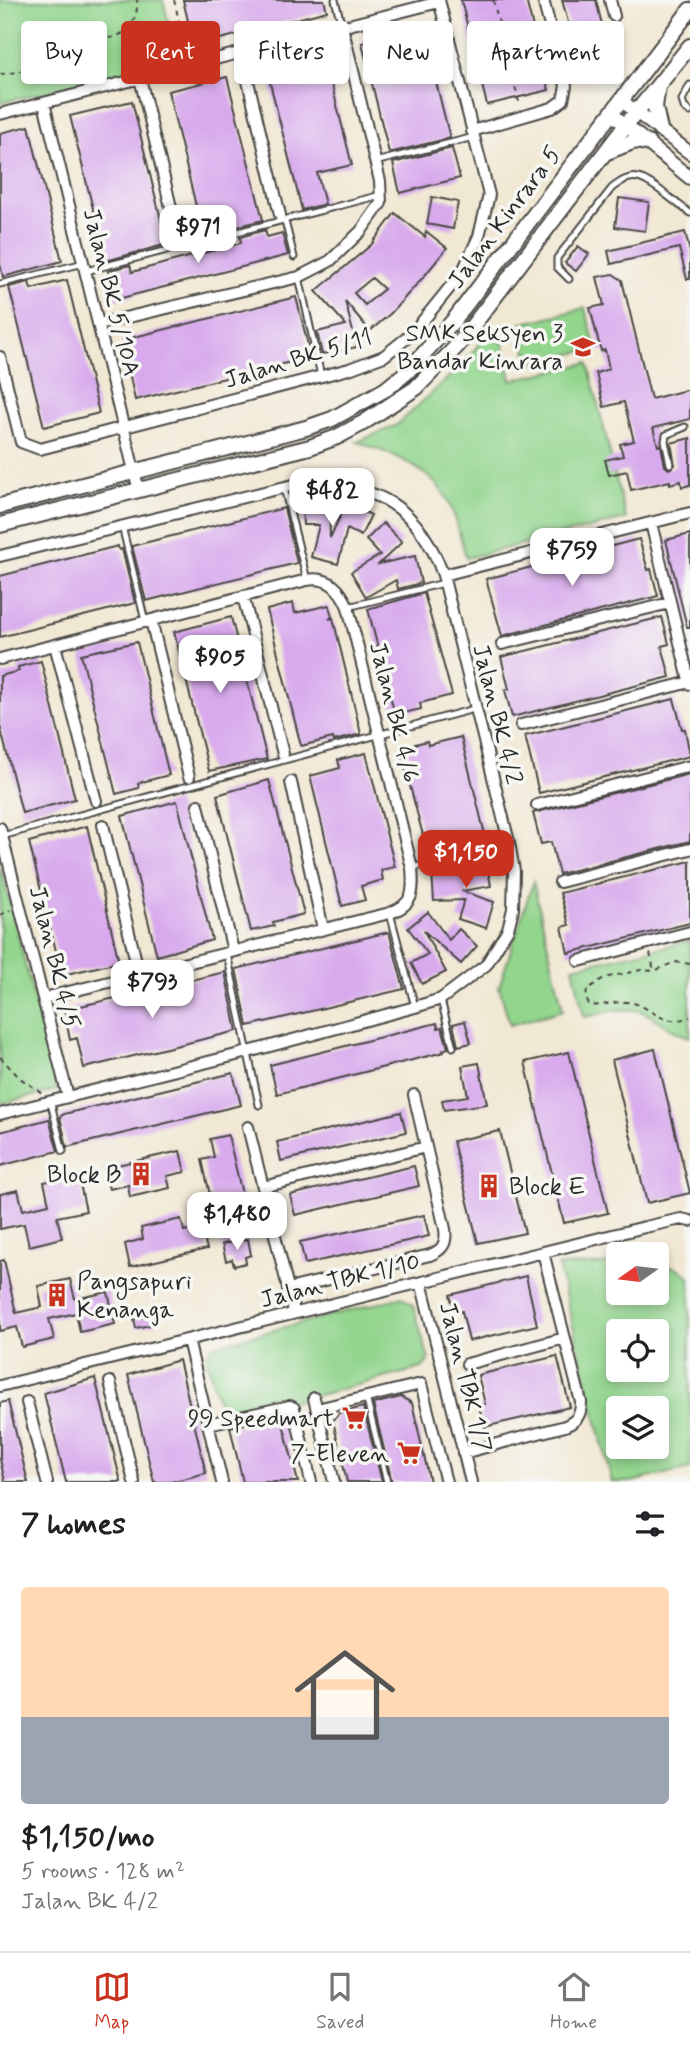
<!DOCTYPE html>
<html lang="en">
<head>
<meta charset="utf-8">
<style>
  :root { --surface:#fff; --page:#f2f2f2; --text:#202124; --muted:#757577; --line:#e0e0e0; --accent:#c8321e }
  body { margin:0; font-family:Mynerve,sans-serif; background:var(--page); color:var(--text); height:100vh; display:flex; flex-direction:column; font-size:26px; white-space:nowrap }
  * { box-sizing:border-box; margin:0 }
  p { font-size:23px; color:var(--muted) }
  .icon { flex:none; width:38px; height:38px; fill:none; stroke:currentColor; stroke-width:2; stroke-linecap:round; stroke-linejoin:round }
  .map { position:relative; height:1482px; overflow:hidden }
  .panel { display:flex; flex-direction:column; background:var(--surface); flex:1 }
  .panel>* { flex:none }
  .top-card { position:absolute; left:21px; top:21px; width:649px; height:63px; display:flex; gap:14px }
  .needle { width:46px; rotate:256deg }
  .fabs { position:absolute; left:606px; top:1242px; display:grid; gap:14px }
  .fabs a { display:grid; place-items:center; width:63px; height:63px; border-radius:7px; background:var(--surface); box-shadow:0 4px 10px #0003; font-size:35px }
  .price { position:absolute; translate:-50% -60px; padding:0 16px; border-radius:14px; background:#fff; color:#222; font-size:23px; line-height:46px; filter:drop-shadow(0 2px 4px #0008) }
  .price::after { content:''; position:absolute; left:50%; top:42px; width:21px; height:16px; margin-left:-10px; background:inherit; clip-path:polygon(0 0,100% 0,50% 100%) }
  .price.current { background:var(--accent); color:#fff }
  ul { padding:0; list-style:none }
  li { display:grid; align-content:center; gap:14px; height:371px; padding:0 21px }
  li+li { border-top:2px solid var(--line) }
  li span { display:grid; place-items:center; height:217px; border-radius:7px; color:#555 }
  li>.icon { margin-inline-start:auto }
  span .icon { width:126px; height:126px; fill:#fffc; stroke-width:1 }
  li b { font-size:30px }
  h2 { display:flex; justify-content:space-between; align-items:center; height:84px; padding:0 21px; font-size:30px }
  .tag { padding:0 24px; border-radius:7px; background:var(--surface); box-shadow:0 4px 10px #0003; font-size:24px; line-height:63px }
  .tag.current { background:var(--accent); color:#fff }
  .tab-bar { display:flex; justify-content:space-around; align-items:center; height:98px; border-top:2px solid var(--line); background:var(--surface); font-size:19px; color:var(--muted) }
  .tab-bar a { display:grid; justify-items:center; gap:4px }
  .tab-bar .current { color:var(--accent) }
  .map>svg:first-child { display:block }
  .green { fill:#92d58d; stroke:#5e805c; stroke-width:2; fill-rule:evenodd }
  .building { fill:#d8aaed; fill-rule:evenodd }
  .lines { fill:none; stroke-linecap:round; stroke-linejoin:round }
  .service-casing { stroke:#494744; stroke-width:9 }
  .minor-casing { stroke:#494744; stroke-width:14 }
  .tertiary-casing { stroke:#494744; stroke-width:16 }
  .secondary-casing { stroke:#494744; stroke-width:18 }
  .path { stroke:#494744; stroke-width:2; stroke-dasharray:5 5; stroke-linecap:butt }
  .service { stroke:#fff; stroke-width:5 }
  .minor { stroke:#fff; stroke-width:10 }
  .tertiary { stroke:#fff; stroke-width:12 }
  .secondary { stroke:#fff; stroke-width:14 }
  .labels { text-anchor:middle; stroke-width:7; stroke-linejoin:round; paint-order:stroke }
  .street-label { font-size:24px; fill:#2b2b2b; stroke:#f6f6f2 }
  .poi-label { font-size:24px; fill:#2b2b2b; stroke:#f6f6f2; text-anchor:end }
</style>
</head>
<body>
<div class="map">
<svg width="690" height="1482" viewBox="0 0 690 1482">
  <rect width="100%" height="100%" fill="#f6f6f2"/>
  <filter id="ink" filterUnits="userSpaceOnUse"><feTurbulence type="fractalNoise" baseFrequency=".0143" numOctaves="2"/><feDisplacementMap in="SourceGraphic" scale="14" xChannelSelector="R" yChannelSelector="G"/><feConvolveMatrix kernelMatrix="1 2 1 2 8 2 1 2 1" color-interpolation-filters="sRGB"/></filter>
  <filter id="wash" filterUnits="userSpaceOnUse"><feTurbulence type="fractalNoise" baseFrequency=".00686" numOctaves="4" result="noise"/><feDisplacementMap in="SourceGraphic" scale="28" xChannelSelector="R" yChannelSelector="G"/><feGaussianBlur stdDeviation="1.57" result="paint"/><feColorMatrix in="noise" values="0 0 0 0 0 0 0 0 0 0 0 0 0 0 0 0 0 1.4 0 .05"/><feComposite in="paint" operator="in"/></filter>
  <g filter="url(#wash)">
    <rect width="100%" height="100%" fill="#f1e8d3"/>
    <path class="green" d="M0 0H163L178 60 0 103Z
      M585 308 596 348 530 364 520 324Z
      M492 328 502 337 511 380 588 363 626 519 466 558C460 537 455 509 442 491 422 464 386 452 357 442L397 425 462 365Z
      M0 864 57 1090 0 1104Z
      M533 882 563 1010 510 1025 499 987Z
      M690 941V1037C671 1033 658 1017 640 1011 623 1006 601 1014 584 1017L573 967Z
      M656 1263 678 1268 690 1277V1468L631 1482H612L558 1266 618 1264V1293H656ZM618 1332H656V1370H618ZM618 1409H656V1447H618Z
      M402 1297 413 1305 429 1360 422 1368 223 1420 206 1357 212 1346Z"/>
    <g id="blocks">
      <path class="building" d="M183 0H324L327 11 194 46Z
        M461 0H526L549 90 487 105Z
        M562 0H596L602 25 571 33Z
        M423 30 450 138 389 153 362 43Z
        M324 54 352 165 317 173 325 204 302 210 266 67Z
        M227 77 263 220 203 235 168 91Z
        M132 101 167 244 106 261 70 116Z
        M29 126 62 261 3 277 0 264V133Z
        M452 148 460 178 400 193 393 163Z
        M432 197 458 202 453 229 427 224Z
        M619 198 649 202 645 231 615 227Z
        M395 213 425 237 426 231 447 248 426 274 391 313 370 331 345 301 357 347 322 354 317 332 346 325 316 291 371 245ZM372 278 384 289 365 305 354 293Z
        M265 230 267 237 282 233 288 255 114 300 108 271 130 265 132 272 241 243 240 237Z
        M685 232 690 252V279H687L679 248 611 264 608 251Z
        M578 246 589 254 576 271 565 263Z
        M613 274 622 280 651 399 690 389V419L653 428 658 446 661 445 665 466 669 469 675 465 671 443 690 438V485L682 487 681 481 670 484V481L631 490 627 471 609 475 605 460 623 456 620 444 634 441 624 402 604 407 596 373 609 369 605 350 601 351 590 308 604 305 597 277Z
        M67 280 99 413 44 427 9 287 29 282 31 289Z
        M296 297 311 357 135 400 122 340Z
        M329 499 330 538 346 503 371 515 361 536 347 529 338 564 311 557 319 525H303L302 500Z
        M284 508 297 563 146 601 132 546Z
        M383 523 402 542 379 564 415 556 421 583 398 589 396 580 366 597 351 572 380 555 366 540Z
        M690 534V627H687L666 540Z
        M639 539 648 570 651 569 658 596 502 636 486 579Z
        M118 546 119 550 122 549 135 603 0 637V576Z
        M424 593 452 695 420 703 421 709 395 715 368 609Z
        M293 603 295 613 329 605 332 617 329 619 333 618 361 734 334 741 333 738 301 746 267 610Z
        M231 617 267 759 209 771 174 632Z
        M662 617 669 644 662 646 670 677 512 717 505 690 509 689 501 657Z
        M137 642 169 775 138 783 139 788 116 794 81 654Z
        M41 661 75 799 22 813 0 726V676L19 671 18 667Z
        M674 699 682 729H685L690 756 539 793 525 736Z
        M461 737 487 843 429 858 400 748 427 741 428 745Z
        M366 753 395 867 381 870 383 880 361 886 365 900 342 906 310 776 340 768 338 760Z
        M690 774V841L559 874 551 842 541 844 533 813Z
        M269 780 304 914 273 922 274 926 251 931 217 795Z
        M177 801 212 940 157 956 122 816Z
        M87 826 119 962 62 975 29 842Z
        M485 854 491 886 462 891 494 902 486 928 458 919 464 900 434 901 432 873 467 871 465 859Z
        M690 861V923L568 953 562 927 569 925 560 893Z
        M428 912 449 940 459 929 477 946 461 964 424 931 446 972 422 984 411 963 428 954 408 928Z
        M389 932 404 989 248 1026 236 969Z
        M225 972 237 1031 84 1068 77 1038 70 1040 64 1010Z
        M465 1021 471 1043 458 1046 453 1024Z
        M437 1023 438 1028 442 1027 448 1048 443 1050 444 1052 277 1094 270 1065Z
        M655 1049 690 1193 647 1203 612 1060Z
        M569 1052 608 1213 564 1223 525 1062Z
        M479 1063 487 1104 444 1110 442 1100 468 1096 462 1066Z
        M233 1073 241 1105 67 1147 60 1117 64 1114Z
        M401 1112 406 1132 281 1161 277 1142Z
        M49 1119 58 1151 0 1166V1132Z
        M500 1131 525 1233 478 1243 453 1141Z
        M228 1135 246 1211 227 1215 223 1197 211 1199 202 1160 214 1157 210 1139Z
        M180 1151 185 1172 167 1176 170 1188 130 1197 128 1185 109 1189 104 1168Z
        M414 1166 419 1186 295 1215 290 1195Z
        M78 1175 86 1211 57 1217 62 1238 29 1246 24 1224 0 1229V1194L18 1190 23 1210 49 1204 44 1182Z
        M424 1215 429 1236 305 1264 300 1242Z
        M181 1219 184 1231 201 1227 207 1249 130 1267 125 1244 143 1239 141 1228Z
        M248 1239 251 1255 245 1257 246 1263 234 1266 232 1259 226 1261 222 1244Z
        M4 1260 16 1313 42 1307 38 1286 70 1279 75 1299 108 1292 115 1324 80 1332 76 1313 49 1319 54 1339 22 1347 17 1327 0 1331V1261Z
        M526 1276 537 1325 469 1341 462 1311 455 1313 450 1295Z
        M153 1315 155 1324 136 1328 134 1319Z
        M557 1356 570 1407 484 1427 479 1406 485 1404 478 1375Z
        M179 1360 206 1473 171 1482H154L128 1375Z
        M95 1378 121 1482H66L44 1393Z
        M401 1397 412 1403 430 1482H392L373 1404Z
        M8 1401 28 1482H5L0 1459V1403Z
        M363 1407 382 1482H347L333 1421 339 1413Z
        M281 1416 298 1482H243L230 1427Z"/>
    </g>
  </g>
  <g filter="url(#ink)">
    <use href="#blocks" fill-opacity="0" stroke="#494744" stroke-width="2"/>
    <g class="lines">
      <g class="service-casing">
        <path id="service" d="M335 0 342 26
          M690 85 682 100 684 107 690 112
          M375 162 474 137
          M285 221 294 257
          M86 271 381 195
          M299 277 321 376
          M569 279 557 267V258L612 188C620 182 628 176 638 178 651 180 678 205 690 213
          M0 284 84 263
          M670 464 665 441 666 435 685 427
          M284 488 307 580
          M122 526 145 621
          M348 607 444 583
          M2 836 474 709
          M412 868 509 842
          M390 913 415 1007
          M227 954 259 1105
          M441 1000 453 1047
          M50 1100 63 1151
          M366 1397 387 1482"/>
      </g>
      <g class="minor-casing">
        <path id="minor" d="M610 0 614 16
          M241 52 280 215
          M140 78 179 241
          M44 103 139 491
          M0 114 439 2
          M472 131 552 108 563 100 566 86 543 0
          M99 324 299 277 330 261 361 231 381 203 380 181 342 26
          M0 357 21 442 40 449 349 369 384 356 413 333 463 271 479 236 489 195 439 0
          M651 523 690 684
          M0 556 306 482C377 485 419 506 443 575L509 842 514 871 513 909 508 929 486 965 441 999 415 1007 248 1052 0 1114
          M443 575 690 513
          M243 596 283 754
          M151 620 189 777
          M502 644 670 603
          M55 645 96 801
          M0 659 307 580C328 576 340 588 348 607L412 868C414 892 414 904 390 913L44 998
          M521 725 690 682
          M291 782 323 929
          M198 805 233 951
          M537 805 690 766
          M103 825 139 974
          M0 828 68 1097
          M560 882 690 849
          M579 961 690 932
          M248 1127 294 1312
          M263 1187 426 1147
          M421 1282 471 1482
          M288 1289 430 1255C443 1250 447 1243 445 1229L414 1095
          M188 1340 222 1482
          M467 1364 565 1338
          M110 1382 134 1482
          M0 1386 645 1227 681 1219 690 1221
          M314 1398 334 1482
          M27 1402 47 1482
          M317 1409 421 1384 446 1482
          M208 1424 290 1406 294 1408 311 1482
          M463 1453 565 1426C577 1421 581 1415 581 1402L543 1252"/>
      </g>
      <g class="tertiary-casing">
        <path id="tertiary" d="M622 101 690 153
          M612 114 690 178"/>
      </g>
      <g class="secondary-casing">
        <path id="secondary" d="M658 86 655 107 660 130
          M607 152 635 141 648 143
          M0 506 306 428 332 419 386 389 407 372 454 320 690 10
          M0 525 310 447 337 437 363 423 416 388 458 345 626 125 690 46"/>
      </g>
      <path class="path" d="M174 0 187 54
        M493 0 520 106
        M0 74C19 73 46 66 61 53 66 49 70 40 76 38 87 33 97 39 108 38 127 37 139 18 137 0
        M0 915 10 910
        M650 953 654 971
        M690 964 675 962 654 971 641 970 604 978 587 990 586 998 589 1005C602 1007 614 1001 627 1002 653 1004 658 1029 690 1017
        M0 1057 20 1078 42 1093"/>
      <use href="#service" class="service"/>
      <use href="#minor" class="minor"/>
      <use href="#tertiary" class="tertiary"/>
      <use href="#secondary" class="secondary"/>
    </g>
  </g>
  <defs>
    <g id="school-bare" transform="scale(1.89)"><path d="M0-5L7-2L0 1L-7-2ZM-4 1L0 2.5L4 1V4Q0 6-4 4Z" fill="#c8321e" stroke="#f6f6f2" stroke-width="2.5" paint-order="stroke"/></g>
    <g id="building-bare" transform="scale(1.89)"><path d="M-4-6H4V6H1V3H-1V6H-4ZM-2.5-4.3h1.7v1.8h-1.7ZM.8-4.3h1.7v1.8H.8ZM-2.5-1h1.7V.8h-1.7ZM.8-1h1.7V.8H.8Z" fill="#c8321e" stroke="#f6f6f2" stroke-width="2.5" paint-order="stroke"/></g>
    <g id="supermarket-bare" transform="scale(1.89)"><path d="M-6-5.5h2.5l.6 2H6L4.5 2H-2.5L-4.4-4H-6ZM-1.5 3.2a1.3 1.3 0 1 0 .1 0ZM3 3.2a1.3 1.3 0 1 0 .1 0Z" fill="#c8321e" stroke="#f6f6f2" stroke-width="2.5" paint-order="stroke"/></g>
  </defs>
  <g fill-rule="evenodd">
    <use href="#school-bare" x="583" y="347"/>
    <use href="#building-bare" x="141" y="1174"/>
    <use href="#building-bare" x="489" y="1186"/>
    <use href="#building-bare" x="57" y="1295"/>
    <use href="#supermarket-bare" x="354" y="1418"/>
    <use href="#supermarket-bare" x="409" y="1453"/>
  </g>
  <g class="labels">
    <g class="street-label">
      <text transform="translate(504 217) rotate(-53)" y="8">Jalan Kinrara 5</text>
      <text transform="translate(112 292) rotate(76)" y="8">Jalan BK 5/10A</text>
      <text transform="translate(298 358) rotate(-17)" y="8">Jalan BK 5/11</text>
      <text transform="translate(395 712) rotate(76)" y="8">Jalan BK 4/6</text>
      <text transform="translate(498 714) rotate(76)" y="8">Jalan BK 4/2</text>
      <text transform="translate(55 957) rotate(76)" y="8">Jalan BK 4/5</text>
      <text transform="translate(340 1280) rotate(-14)" y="8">Jalan TBK 1/10</text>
      <text transform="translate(466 1377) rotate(76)" y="8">Jalan TBK 1/7</text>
    </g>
    <g class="poi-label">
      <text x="563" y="341">SMK Seksyen 3<tspan x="563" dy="28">Bandar Kinrara</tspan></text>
      <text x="121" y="1182">Block B</text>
      <text x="509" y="1194" text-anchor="start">Block E</text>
      <text x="77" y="1289" text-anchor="start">Pangsapuri<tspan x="77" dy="28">Kenanga</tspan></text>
      <text x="334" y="1426">99 Speedmart</text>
      <text x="389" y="1461">7-Eleven</text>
    </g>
  </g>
</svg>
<div class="fabs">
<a><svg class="needle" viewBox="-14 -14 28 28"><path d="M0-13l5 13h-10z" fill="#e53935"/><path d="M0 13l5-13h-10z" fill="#757577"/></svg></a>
<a><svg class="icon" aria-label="locate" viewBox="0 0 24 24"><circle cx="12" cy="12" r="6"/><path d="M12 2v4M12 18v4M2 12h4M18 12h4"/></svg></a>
<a><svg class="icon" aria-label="layers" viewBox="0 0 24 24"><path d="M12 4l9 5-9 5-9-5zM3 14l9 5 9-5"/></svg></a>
</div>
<b class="price" style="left:198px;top:265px">$971</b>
<b class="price" style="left:332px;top:528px">$482</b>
<b class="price" style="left:572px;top:588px">$759</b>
<b class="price" style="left:220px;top:695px">$905</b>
<b class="price current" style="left:466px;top:890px">$1,150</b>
<b class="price" style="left:152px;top:1020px">$793</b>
<b class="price" style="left:237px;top:1252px">$1,480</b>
<div class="top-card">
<a class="tag">Buy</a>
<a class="tag current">Rent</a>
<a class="tag">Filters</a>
<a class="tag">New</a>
<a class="tag">Apartment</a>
</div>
</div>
<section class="panel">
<h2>7 homes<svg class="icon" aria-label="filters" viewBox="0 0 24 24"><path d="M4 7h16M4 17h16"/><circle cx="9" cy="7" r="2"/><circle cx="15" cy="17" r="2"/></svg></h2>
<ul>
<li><span style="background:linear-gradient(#ffd9b3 60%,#9aa5b1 0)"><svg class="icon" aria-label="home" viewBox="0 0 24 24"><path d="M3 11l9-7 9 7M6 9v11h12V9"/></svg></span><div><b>$1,150/mo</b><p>5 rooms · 128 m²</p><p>Jalan BK 4/2</p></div></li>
</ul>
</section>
<nav class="tab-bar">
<a class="current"><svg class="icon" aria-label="map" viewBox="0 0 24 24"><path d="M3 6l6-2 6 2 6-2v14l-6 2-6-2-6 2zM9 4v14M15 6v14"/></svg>Map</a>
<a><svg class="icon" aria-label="saved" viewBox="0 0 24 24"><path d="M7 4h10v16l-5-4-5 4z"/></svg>Saved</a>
<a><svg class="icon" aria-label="home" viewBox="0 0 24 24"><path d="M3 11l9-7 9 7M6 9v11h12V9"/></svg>Home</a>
</nav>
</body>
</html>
